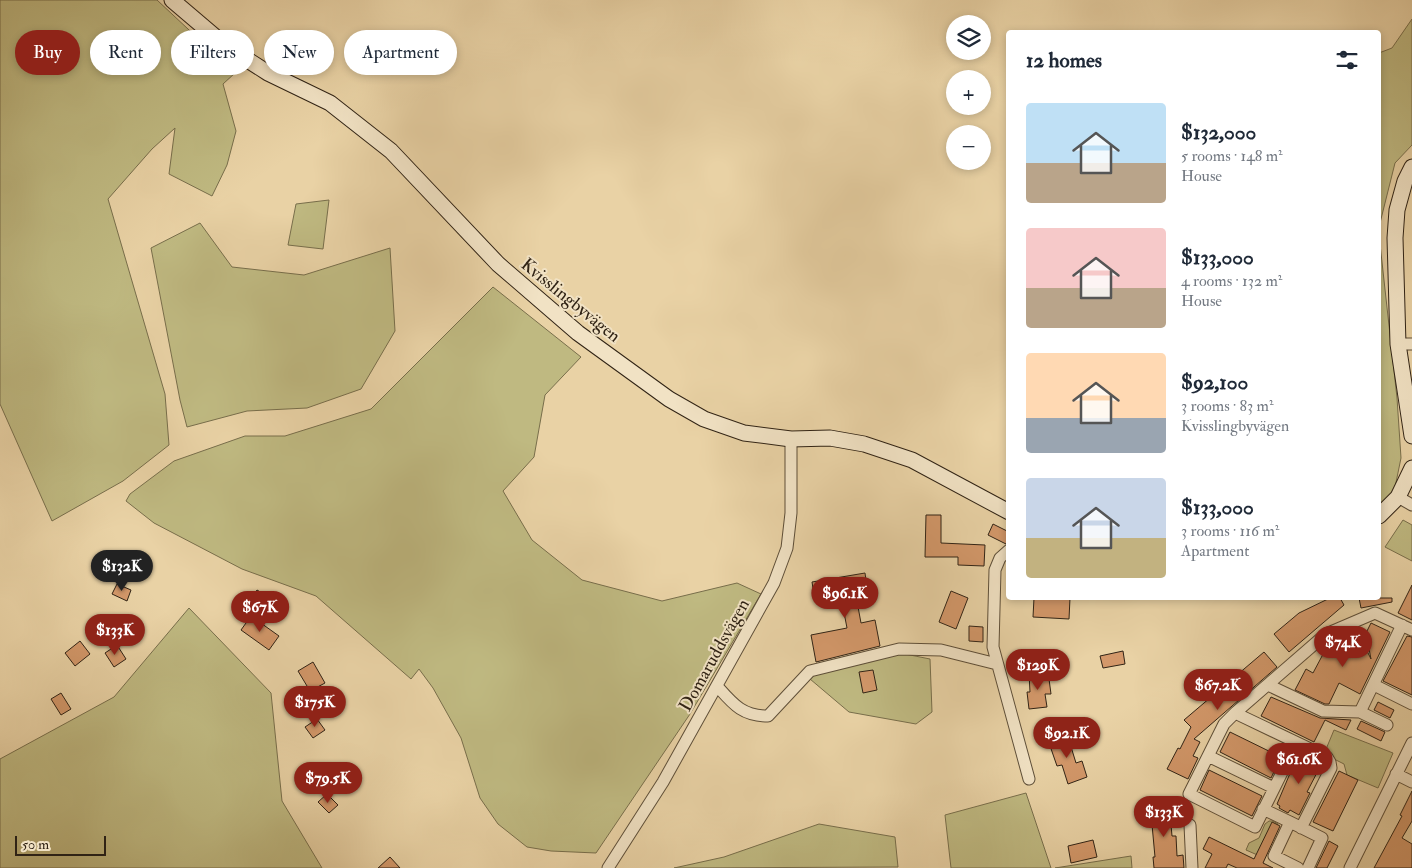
<!DOCTYPE html>
<html lang="en">
<head>
<meta charset="utf-8">
<style>
  :root { --surface:#fff; --page:#f2f2f3; --text:#1f2937; --muted:#747a83; --accent:#8f2418 }
  body { margin:0; font-family:"IM FELL Double Pica",serif; background:var(--page); color:var(--text); height:100vh; display:flex; flex-direction:column; font-size:19px; white-space:nowrap }
  * { box-sizing:border-box; margin:0 }
  p { font-size:16px; color:var(--muted) }
  .icon { flex:none; width:28px; height:28px; fill:none; stroke:currentColor; stroke-width:2; stroke-linecap:round; stroke-linejoin:round }
  .map { position:relative; flex:1; overflow:hidden }
  .panel { position:absolute; left:1006px; top:30px; width:375px; height:570px; display:flex; flex-direction:column; background:var(--surface); border-radius:5px; box-shadow:0 2px 8px #0003 }
  .panel>* { flex:none }
  .top-card { position:absolute; left:15px; top:30px; width:475px; height:45px; display:flex; gap:10px }
  .fabs { position:absolute; left:946px; top:15px; display:grid; gap:10px }
  .fabs a { display:grid; place-items:center; width:45px; height:45px; border-radius:50%; background:var(--surface); box-shadow:0 2px 8px #0003; font-size:25px }
  .scale { position:absolute; left:15px; bottom:12px; width:91px; box-sizing:border-box; padding-left:5px; border:2px solid #302315; border-top:0; font-size:14px; line-height:18px; white-space:nowrap; color:#302315; -webkit-text-stroke:4px #f1e2c4; paint-order:stroke }
  .price { position:absolute; translate:-50% -42px; padding:0 11px; border-radius:18px; background:var(--accent); color:#fff; font-size:16px; line-height:32px; filter:drop-shadow(0 1px 2px #0008) }
  .price::after { content:''; position:absolute; left:50%; top:30px; width:15px; height:11px; margin-left:-8px; background:inherit; clip-path:polygon(0 0,100% 0,50% 100%) }
  .price.selected { background:#222; color:#fff }
  ul { padding:0; list-style:none }
  li { display:flex; align-items:center; gap:15px; height:125px; padding:0 20px }
  li span { display:grid; place-items:center; flex:none; width:140px; height:100px; border-radius:5px; color:#555 }
  li>.icon { margin-inline-start:auto }
  span .icon { width:60px; height:60px; fill:#fffc; stroke-width:1 }
  li b { font-size:21px }
  h2 { display:flex; justify-content:space-between; align-items:center; height:60px; padding:0 20px; font-size:21px }
  .pill { padding:0 18px; border-radius:22px; background:var(--surface); box-shadow:0 2px 8px #0003; font-size:18px; line-height:45px }
  .pill.selected { background:var(--accent); color:#fff }
  .map>svg:first-child { display:block }
  .green { fill:#bfb981; stroke:#786e4b }
  .building { fill:#d3986a; stroke:#302315 }
  .lines { fill:none; stroke-linecap:round; stroke-linejoin:round }
  .street-casing { stroke:#5e4f39; stroke-width:13 }
  .secondary-casing { stroke:#302315; stroke-width:17 }
  .street { stroke:#f1e2c4; stroke-width:11 }
  .secondary { stroke:#f1e2c4; stroke-width:15 }
  .labels { text-anchor:middle; stroke-width:4; stroke-linejoin:round; paint-order:stroke }
  .street-label { font-size:18px; fill:#302315; stroke:#f1e2c4 }
</style>
</head>
<body>
<div class="map">
<svg width="1412" height="868" viewBox="0 0 1412 868">
  <rect width="100%" height="100%" fill="#e9d2a5"/>
  <filter id="stains"><feTurbulence type="fractalNoise" baseFrequency=".004" numOctaves="4"/><feColorMatrix values="0 0 0 0 .2 0 0 0 0 .09 0 0 0 0 .02 0 0 0 .5 -.17"/></filter>
  <radialGradient id="worn" r=".72"><stop offset=".6" stop-color="#630" stop-opacity="0"/><stop offset="1" stop-color="#630" stop-opacity=".3"/></radialGradient>
  <path class="green" d="M0 0H157L235 73 223 84 236 131 227 165 212 196 169 174 175 128 152 149 108 199 165 394 169 445 123 481 52 521 0 404Z
    M1412 19V145L1395 163 1379 227V53L1392 48Z
    M329 200 323 249 288 245 296 204Z
    M200 223 232 267 304 275 390 248 395 331 361 389 307 408 247 411 187 427 180 400 151 248Z
    M1379 235 1397 398 1401 458 1392 502 1379 512Z
    M493 287 581 357 545 395 534 457 503 491 532 540 582 580 662 601 737 583 761 594 690 714 596 853 551 851 527 847 498 824 480 798 461 738 433 688 419 669 411 679 316 596 242 569 154 523 126 501 130 494 174 461 245 436H285L371 409Z
    M1403 520 1412 525V561L1385 547Z
    M189 608 271 693 282 801 322 868H0V759L114 697Z
    M900 653 930 659 932 712 916 724 849 712 810 679 818 672Z
    M1334 730 1393 753 1378 788 1347 775 1344 764 1324 754Z
    M1026 793 1051 868H951L945 815Z
    M1269 821H1273L1278 824 1262 857 1246 850 1249 843 1259 838 1265 824Z
    M819 824 895 837 898 867 674 868 724 857Z
    M1131 856 1132 868H1055Z"/>
  <path class="building" d="M926 515H941V543L985 545 984 566 958 565V557H925Z
    M993 524 1009 532V537L1006 544 988 535Z
    M865 573 868 594 856 596 861 623 875 620 880 646 816 662 811 635 847 628 841 597 815 601 812 582Z
    M117 584 131 590 127 601 112 594Z
    M1412 585V620L1398 613Z
    M257 590 267 596 260 607 250 600Z
    M951 591 968 598 956 629 939 622Z
    M1034 598H1070L1069 619 1033 617Z
    M1330 598H1340L1344 605 1289 652 1274 634 1299 613Z
    M1359 598H1392V602L1361 608Z
    M251 616 279 636 269 650 241 630Z
    M1371 623 1390 632 1360 694 1339 683 1329 704H1325L1295 690 1306 669 1313 673 1330 641 1356 654 1362 641 1371 659 1366 633Z
    M969 626 983 627V642L969 641Z
    M1407 636 1412 637V695L1383 681Z
    M80 641 90 654 75 666 65 653Z
    M117 645 126 659 114 667 105 653Z
    M1123 651 1125 664 1103 668 1100 656Z
    M1264 652 1277 667 1194 739 1200 742 1193 756 1198 758 1188 779 1167 769 1178 748 1180 749 1191 727 1184 720Z
    M1034 658 1036 671 1017 673 1016 660Z
    M313 662 325 683 310 691 298 671Z
    M873 670 877 690 863 693 859 672Z
    M1043 672 1044 679H1049L1051 694H1045L1047 707 1029 709 1027 692H1030L1029 673Z
    M61 693 71 709 61 715 51 699Z
    M1271 697 1320 718 1351 720 1346 730 1325 720 1314 742 1261 716Z
    M1378 702 1394 710 1390 718 1374 710Z
    M317 719 325 730 313 738 305 727Z
    M1361 721 1385 732 1381 741 1357 729Z
    M1230 732 1281 757 1271 778 1220 752Z
    M1067 734 1076 763 1082 761 1087 777 1068 784 1062 765 1057 766 1048 740Z
    M1302 754 1322 763 1307 792 1310 793 1299 815 1290 810 1288 813 1279 808 1280 806 1277 804 1294 764 1297 765Z
    M1209 770 1262 796 1252 816 1200 790Z
    M1339 771 1358 780 1333 831 1313 822Z
    M1412 791V821L1402 838 1412 844V868H1374L1402 816 1400 815Z
    M327 794 338 805 329 813 318 802Z
    M1169 802 1172 836H1176L1177 856 1183 855 1184 868H1154L1153 857H1155L1150 803Z
    M1272 822 1280 826 1263 863 1273 868H1237L1228 864 1226 868H1205L1212 854 1203 849 1209 837 1254 859Z
    M1093 840 1097 857 1071 863 1068 846Z
    M1329 841 1338 846 1327 868H1316Z
    M390 857 400 868H378Z"/>
  <g class="lines">
    <g class="street-casing">
      <path id="street" d="M1398 344H1412
        M1398 497 1412 505
        M1009 550 1000 558 995 570 993 647 1029 779
        M1268 685 1323 711 1360 712 1387 725
        M1374 685 1412 704
        M717 686C733 704 742 716 768 716L810 671 899 649 941 650 997 664
        M1360 712 1402 625
        M1235 713 1327 757 1330 762 1331 768 1301 828
        M1296 744 1255 827 1189 794 1224 724 1235 713 1326 634 1375 613 1412 630
        M1208 756 1274 788
        M1396 774 1412 782
        M1263 809 1290 822
        M1190 825 1192 868
        M608 868 663 782 774 583 787 548 791 513V439
        M1298 868 1274 856 1290 822 1322 838 1308 868
        M1350 868 1412 743"/>
    </g>
    <g class="secondary-casing">
      <path id="secondary" d="M172 0 226 46 268 73 330 103 391 151 498 264 578 333 669 399 704 419 744 433 791 439 830 438 864 444 912 460 1009 512
        M1412 167 1405 181 1397 210 1395 238 1398 344 1412 436
        M1379 516 1398 497 1412 468"/>
    </g>
    <use href="#street" class="street"/>
    <use href="#secondary" class="secondary"/>
  </g>
  <g class="labels">
    <g class="street-label">
      <text transform="translate(571 300) rotate(39)" y="6">Kvisslingbyvägen</text>
      <text transform="translate(714 655) rotate(-61)" y="6">Domaruddsvägen</text>
    </g>
  </g>
  <rect width="100%" height="100%" filter="url(#stains)"/>
  <rect width="100%" height="100%" fill="url(#worn)"/>
</svg>
<div class="fabs">
<a><svg class="icon" aria-label="layers" viewBox="0 0 24 24"><path d="M12 4l9 5-9 5-9-5zM3 14l9 5 9-5"/></svg></a>
<a>+</a>
<a>−</a>
</div>
<div class="scale">50 m</div>
<b class="price selected" style="left:122px;top:592px">$132K</b>
<b class="price" style="left:845px;top:619px">$96.1K</b>
<b class="price" style="left:260px;top:633px">$67K</b>
<b class="price" style="left:115px;top:656px">$133K</b>
<b class="price" style="left:1343px;top:668px">$74K</b>
<b class="price" style="left:1038px;top:691px">$129K</b>
<b class="price" style="left:1218px;top:711px">$67.2K</b>
<b class="price" style="left:315px;top:728px">$175K</b>
<b class="price" style="left:1067px;top:759px">$92.1K</b>
<b class="price" style="left:1299px;top:785px">$61.6K</b>
<b class="price" style="left:328px;top:804px">$79.5K</b>
<b class="price" style="left:1164px;top:838px">$133K</b>
<div class="top-card">
<a class="pill selected">Buy</a>
<a class="pill">Rent</a>
<a class="pill">Filters</a>
<a class="pill">New</a>
<a class="pill">Apartment</a>
</div>
<section class="panel">
<h2>12 homes<svg class="icon" aria-label="filters" viewBox="0 0 24 24"><path d="M4 7h16M4 17h16"/><circle cx="9" cy="7" r="2"/><circle cx="15" cy="17" r="2"/></svg></h2>
<ul>
<li><span style="background:linear-gradient(#bfe0f5 60%,#b9a48a 0)"><svg class="icon" aria-label="home" viewBox="0 0 24 24"><path d="M3 11l9-7 9 7M6 9v11h12V9"/></svg></span><div><b>$132,000</b><p>5 rooms · 148 m²</p><p>House</p></div></li>
<li><span style="background:linear-gradient(#f6c9c9 60%,#b9a48a 0)"><svg class="icon" aria-label="home" viewBox="0 0 24 24"><path d="M3 11l9-7 9 7M6 9v11h12V9"/></svg></span><div><b>$133,000</b><p>4 rooms · 132 m²</p><p>House</p></div></li>
<li><span style="background:linear-gradient(#ffd9b3 65%,#9aa5b1 0)"><svg class="icon" aria-label="home" viewBox="0 0 24 24"><path d="M3 11l9-7 9 7M6 9v11h12V9"/></svg></span><div><b>$92,100</b><p>3 rooms · 83 m²</p><p>Kvisslingbyvägen</p></div></li>
<li><span style="background:linear-gradient(#c9d6e8 60%,#c2b280 0)"><svg class="icon" aria-label="home" viewBox="0 0 24 24"><path d="M3 11l9-7 9 7M6 9v11h12V9"/></svg></span><div><b>$133,000</b><p>3 rooms · 116 m²</p><p>Apartment</p></div></li>
</ul>
</section>
</div>
</body>
</html>
